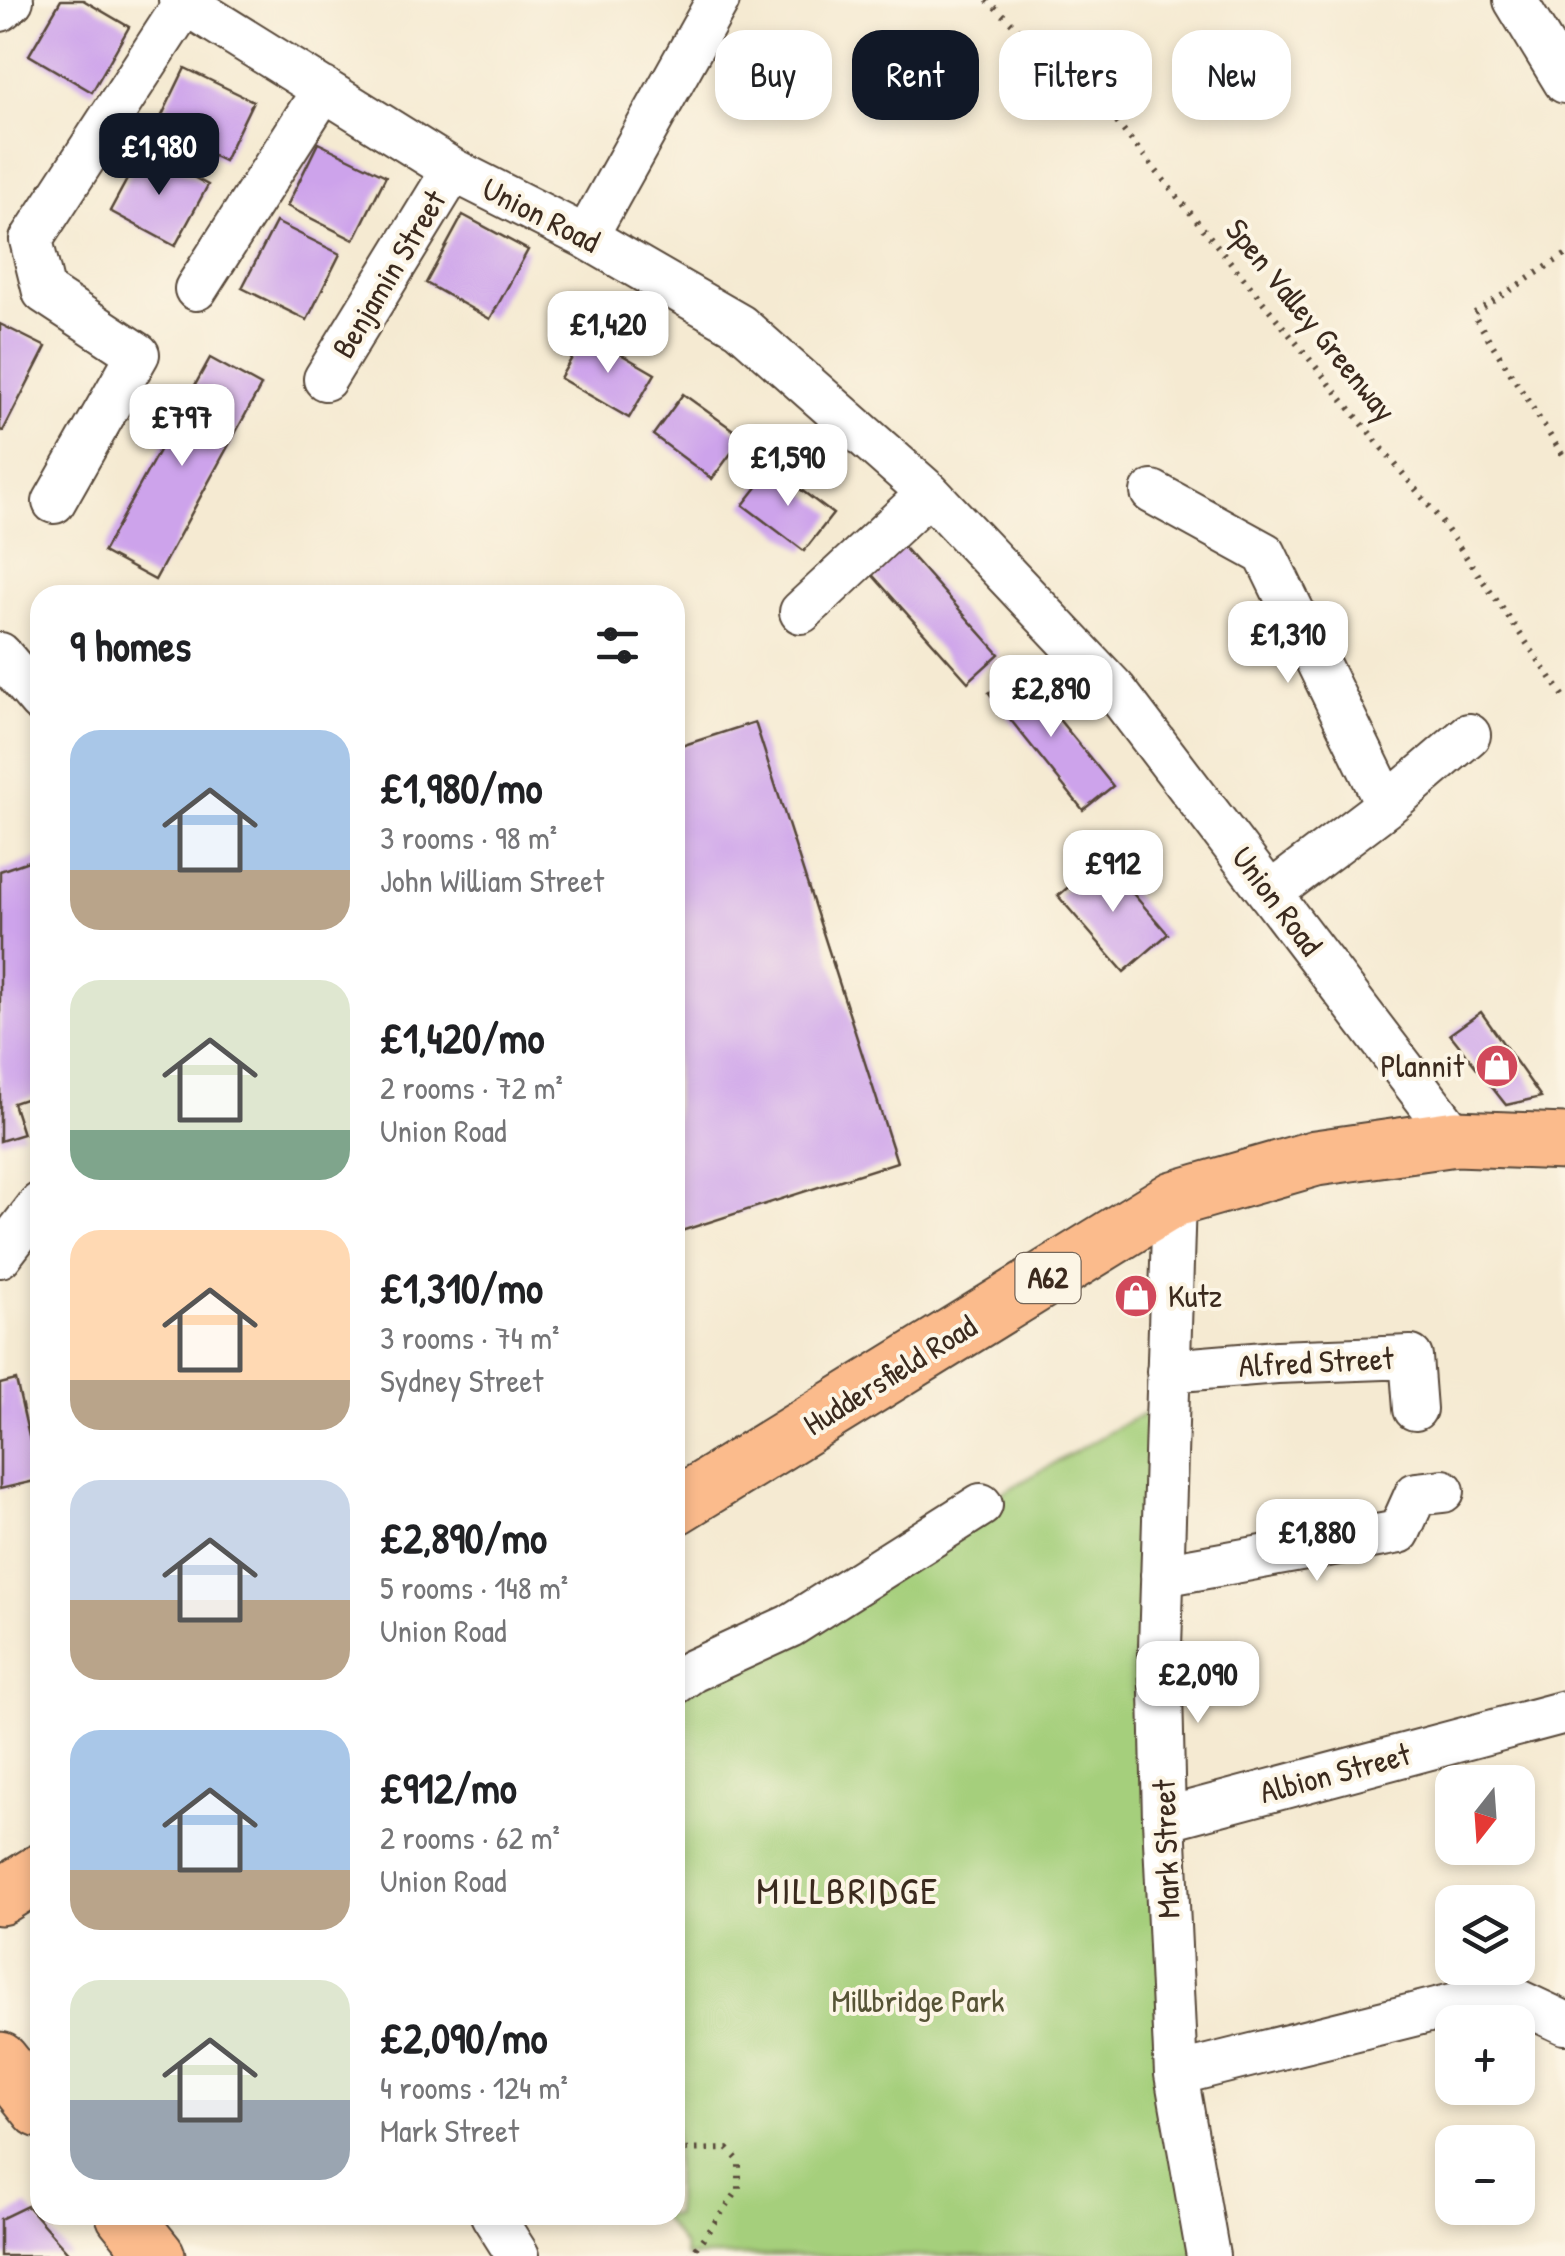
<!DOCTYPE html>
<html lang="en">
<head>
<meta charset="utf-8">
<style>
  :root { --surface:#fff; --page:#f2f2f2; --text:#202124; --muted:#757577; --accent:#111827 }
  body { margin:0; font-family:"Patrick Hand",sans-serif; background:var(--page); color:var(--text); height:100vh; display:flex; flex-direction:column; font-size:38px; white-space:nowrap }
  * { box-sizing:border-box; margin:0 }
  p { font-size:32px; color:var(--muted) }
  .icon { flex:none; width:55px; height:55px; fill:none; stroke:currentColor; stroke-width:2; stroke-linecap:round; stroke-linejoin:round }
  .map { position:relative; flex:1; overflow:hidden }
  .side { position:absolute; left:30px; top:585px; width:655px; height:1640px; display:flex; flex-direction:column; background:var(--surface); border-radius:30px; box-shadow:0 5px 15px #0003 }
  .side>* { flex:none }
  .hud { position:absolute; left:715px; top:30px; width:700px; height:90px; display:flex; gap:20px }
  .needle { width:65px; rotate:197deg }
  .buttons { position:absolute; left:1435px; top:1765px; display:grid; gap:20px }
  .buttons a { display:grid; place-items:center; width:100px; height:100px; border-radius:20px; background:var(--surface); box-shadow:0 5px 15px #0003; font-size:50px }
  .price { position:absolute; translate:-50% -85px; padding:0 22px; border-radius:20px; background:#fff; color:#222; font-size:32px; line-height:65px; filter:drop-shadow(0 2px 5px #0008) }
  .price::after { content:''; position:absolute; left:50%; top:60px; width:30px; height:22px; margin-left:-15px; background:inherit; clip-path:polygon(0 0,100% 0,50% 100%) }
  .price.selected { background:var(--accent); color:#fff }
  ul { padding:0; list-style:none }
  li { display:flex; align-items:center; gap:30px; height:250px; padding:0 40px }
  li span { display:grid; place-items:center; flex:none; width:280px; height:200px; border-radius:30px; color:#555 }
  li>.icon { margin-inline-start:auto }
  span .icon { width:120px; height:120px; fill:#fffc; stroke-width:1 }
  li b { font-size:42px }
  h2 { display:flex; justify-content:space-between; align-items:center; height:120px; padding:0 40px; font-size:42px }
  .pill { padding:0 35px; border-radius:30px; background:var(--surface); box-shadow:0 5px 15px #0003; font-size:35px; line-height:90px }
  .pill.selected { background:var(--accent); color:#fff }
  .map>svg:first-child { display:block }
  .green { fill:#a5cf7b; stroke:#707c4c; stroke-width:2.5 }
  .building { fill:#cda3eb }
  .lines { fill:none; stroke-linecap:round; stroke-linejoin:round }
  .minor-casing { stroke:#574739; stroke-width:46 }
  .major-casing { stroke:#574739; stroke-width:59 }
  .path { stroke:#574739; stroke-width:6; stroke-dasharray:2.5 8; stroke-linecap:butt }
  .minor { stroke:#fff; stroke-width:42 }
  .major { stroke:#fbbb8c; stroke-width:55 }
  .labels { text-anchor:middle; stroke-width:8; stroke-linejoin:round; paint-order:stroke }
  .shield { fill:#fcf5e5; stroke:#75675a; stroke-width:2.5 }
  .shield-label { font-size:30px; font-weight:bold; fill:#3b2a1e }
  .street-label { font-size:32px; fill:#3b2a1e; stroke:#fcf5e5 }
  .poi-label { font-size:32px; fill:#3b2a1e; stroke:#fcf5e5; text-anchor:end }
  .park-label { font-size:32px; fill:#565335; stroke:#fcf5e5 }
  .quarter-label { font-size:38px; letter-spacing:2.5px; fill:#3b2a1e; stroke:#fcf5e5 }
</style>
</head>
<body>
<div class="map">
<svg width="1565" height="2256" viewBox="0 0 1565 2256">
  <rect width="100%" height="100%" fill="#fcf5e5"/>
  <filter id="ink" filterUnits="userSpaceOnUse"><feTurbulence type="fractalNoise" baseFrequency=".01" numOctaves="2"/><feDisplacementMap in="SourceGraphic" scale="20" xChannelSelector="R" yChannelSelector="G"/><feConvolveMatrix kernelMatrix="1 2 1 2 8 2 1 2 1" color-interpolation-filters="sRGB"/></filter>
  <filter id="wash" filterUnits="userSpaceOnUse"><feTurbulence type="fractalNoise" baseFrequency=".0048" numOctaves="4" result="noise"/><feDisplacementMap in="SourceGraphic" scale="40" xChannelSelector="R" yChannelSelector="G"/><feGaussianBlur stdDeviation="2.25" result="paint"/><feColorMatrix in="noise" values="0 0 0 0 0 0 0 0 0 0 0 0 0 0 0 0 0 1.4 0 .05"/><feComposite in="paint" operator="in"/></filter>
  <g filter="url(#wash)">
    <rect width="100%" height="100%" fill="#f5ead2"/>
    <path class="green" d="M1157 1409 1195 2256H685L684 2246 660 2215H675V1699L981 1505 1127 1422Z"/>
    <g id="blocks">
      <path class="building" d="M61 0H83L129 27 92 92 29 55Z
        M185 68 253 101 224 161 156 128Z
        M318 143 386 176 354 240 287 206Z
        M143 150 208 185 175 246 110 211Z
        M463 215 528 250 490 319 426 283Z
        M276 222 340 254 307 320 242 288Z
        M0 324 46 347 3 431 0 430Z
        M586 334 655 374 629 418 560 378Z
        M210 358 261 386 155 580 103 552Z
        M683 394 743 437 712 479 653 435Z
        M772 468 833 514 804 551 743 505Z
        M899 542 999 654 968 682 868 570Z
        M1018 669 1113 786 1083 810 989 693Z
        M755 722 897 1162 675 1233V748Z
        M40 857V1094L13 1103 23 1134 0 1141V871Z
        M1102 858 1168 934 1124 972 1058 896Z
        M1481 1012 1541 1097 1506 1105 1450 1034Z
        M16 1380 39 1480 0 1489V1384Z
        M27 2206 71 2256H0V2219Z"/>
    </g>
  </g>
  <g filter="url(#ink)">
    <use href="#blocks" fill-opacity="0" stroke="#574739" stroke-width="2.5"/>
    <g class="lines">
      <g class="minor-casing">
        <path id="minor" d="M180 0 453 170 586 237 740 326 929 493 1115 690 1456 1138
          M1515 0 1565 82
          M0 10 12 0
          M586 237 718 0
          M196 289 324 89
          M325 379 453 170
          M1152 492 1265 554 1387 805 1271 893
          M54 502 138 354 44 292 31 240 185 3
          M801 612 929 493
          M0 654 40 701
          M1387 805 1469 735
          M1174 1199 1160 1648 1164 1819 1176 2074 1208 2256
          M0 1256 40 1204
          M1168 1371 1277 1362 1411 1357 1415 1409
          M1162 1575 1399 1532 1416 1494 1443 1491
          M675 1683 692 1671 790 1626 981 1505
          M1164 1819 1565 1712
          M1176 2074 1501 1993 1565 2023
          M492 2215 518 2256"/>
      </g>
      <g class="major-casing">
        <path id="major" d="M675 1507 1174 1199 1316 1158 1456 1138 1565 1142
          M0 1897 40 1872
          M0 2060 40 2110
          M124 2215 157 2256"/>
      </g>
      <path class="path" d="M987 0 1109 113 1439 518 1565 698
        M1565 255 1473 314 1565 459
        M675 2150 728 2149 739 2161V2189L690 2256"/>
      <use href="#minor" class="minor"/>
      <use href="#major" class="major"/>
    </g>
  </g>
  <defs>
    <g id="shop-disc" transform="scale(2.25)"><circle r="9.5" fill="#d1495b" stroke="#fcf5e5"/><path d="M-5-2.5h2.3a2.7 3.5 0 0 1 5.4 0H5L5.5 6h-11ZM-1.5-2.5h3a1.5 2.3 0 0 0-3 0Z" fill="#fff"/></g>
  </defs>
  <g fill-rule="evenodd">
    <use href="#shop-disc" x="1497" y="1066"/>
    <use href="#shop-disc" x="1136" y="1296"/>
  </g>
  <g class="labels">
    <rect class="shield" x="1015.5" y="1253" width="65" height="50" rx="8"/>
    <g class="shield-label">
      <text x="1048" y="1288">A62</text>
    </g>
    <g class="street-label">
      <text transform="translate(541 215) rotate(27)" y="11">Union Road</text>
      <text transform="translate(389 274) rotate(-59)" y="11">Benjamin Street</text>
      <text transform="translate(1311 320) rotate(51)" y="11">Spen Valley Greenway</text>
      <text transform="translate(1277 901) rotate(53)" y="11">Union Road</text>
      <text transform="translate(1316 1362) rotate(-3)" y="11">Alfred Street</text>
      <text transform="translate(890 1375) rotate(-32)" y="11">Huddersfield Road</text>
      <text transform="translate(1335 1773) rotate(-15)" y="11">Albion Street</text>
      <text transform="translate(1166 1849) rotate(-92)" y="11">Mark Street</text>
    </g>
    <g class="poi-label">
      <text x="1464" y="1077">Plannit</text>
      <text x="1168" y="1307" text-anchor="start">Kutz</text>
    </g>
    <g class="park-label">
      <text x="918" y="2012">Millbridge Park</text>
    </g>
    <g class="quarter-label">
      <text x="848" y="1904">MILLBRIDGE</text>
    </g>
  </g>
</svg>
<div class="buttons">
<a><svg class="needle" viewBox="-14 -14 28 28"><path d="M0-13l5 13h-10z" fill="#e53935"/><path d="M0 13l5-13h-10z" fill="#757577"/></svg></a>
<a><svg class="icon" aria-label="layers" viewBox="0 0 24 24"><path d="M12 4l9 5-9 5-9-5zM3 14l9 5 9-5"/></svg></a>
<a>+</a>
<a>−</a>
</div>
<b class="price selected" style="left:159px;top:198px">£1,980</b>
<b class="price" style="left:608px;top:376px">£1,420</b>
<b class="price" style="left:182px;top:469px">£797</b>
<b class="price" style="left:788px;top:509px">£1,590</b>
<b class="price" style="left:1288px;top:686px">£1,310</b>
<b class="price" style="left:1051px;top:740px">£2,890</b>
<b class="price" style="left:1113px;top:915px">£912</b>
<b class="price" style="left:1317px;top:1584px">£1,880</b>
<b class="price" style="left:1198px;top:1726px">£2,090</b>
<div class="hud">
<a class="pill">Buy</a>
<a class="pill selected">Rent</a>
<a class="pill">Filters</a>
<a class="pill">New</a>
</div>
<section class="side">
<h2>9 homes<svg class="icon" aria-label="filters" viewBox="0 0 24 24"><path d="M4 7h16M4 17h16"/><circle cx="9" cy="7" r="2"/><circle cx="15" cy="17" r="2"/></svg></h2>
<ul>
<li><span style="background:linear-gradient(#a9c7e8 70%,#b9a48a 0)"><svg class="icon" aria-label="home" viewBox="0 0 24 24"><path d="M3 11l9-7 9 7M6 9v11h12V9"/></svg></span><div><b>£1,980/mo</b><p>3 rooms · 98 m²</p><p>John William Street</p></div></li>
<li><span style="background:linear-gradient(#dfe7d0 75%,#7fa58c 0)"><svg class="icon" aria-label="home" viewBox="0 0 24 24"><path d="M3 11l9-7 9 7M6 9v11h12V9"/></svg></span><div><b>£1,420/mo</b><p>2 rooms · 72 m²</p><p>Union Road</p></div></li>
<li><span style="background:linear-gradient(#ffd9b3 75%,#b9a48a 0)"><svg class="icon" aria-label="home" viewBox="0 0 24 24"><path d="M3 11l9-7 9 7M6 9v11h12V9"/></svg></span><div><b>£1,310/mo</b><p>3 rooms · 74 m²</p><p>Sydney Street</p></div></li>
<li><span style="background:linear-gradient(#c9d6e8 60%,#b9a48a 0)"><svg class="icon" aria-label="home" viewBox="0 0 24 24"><path d="M3 11l9-7 9 7M6 9v11h12V9"/></svg></span><div><b>£2,890/mo</b><p>5 rooms · 148 m²</p><p>Union Road</p></div></li>
<li><span style="background:linear-gradient(#a9c7e8 70%,#b9a48a 0)"><svg class="icon" aria-label="home" viewBox="0 0 24 24"><path d="M3 11l9-7 9 7M6 9v11h12V9"/></svg></span><div><b>£912/mo</b><p>2 rooms · 62 m²</p><p>Union Road</p></div></li>
<li><span style="background:linear-gradient(#dfe7d0 60%,#9aa5b1 0)"><svg class="icon" aria-label="home" viewBox="0 0 24 24"><path d="M3 11l9-7 9 7M6 9v11h12V9"/></svg></span><div><b>£2,090/mo</b><p>4 rooms · 124 m²</p><p>Mark Street</p></div></li>
</ul>
</section>
</div>
</body>
</html>
